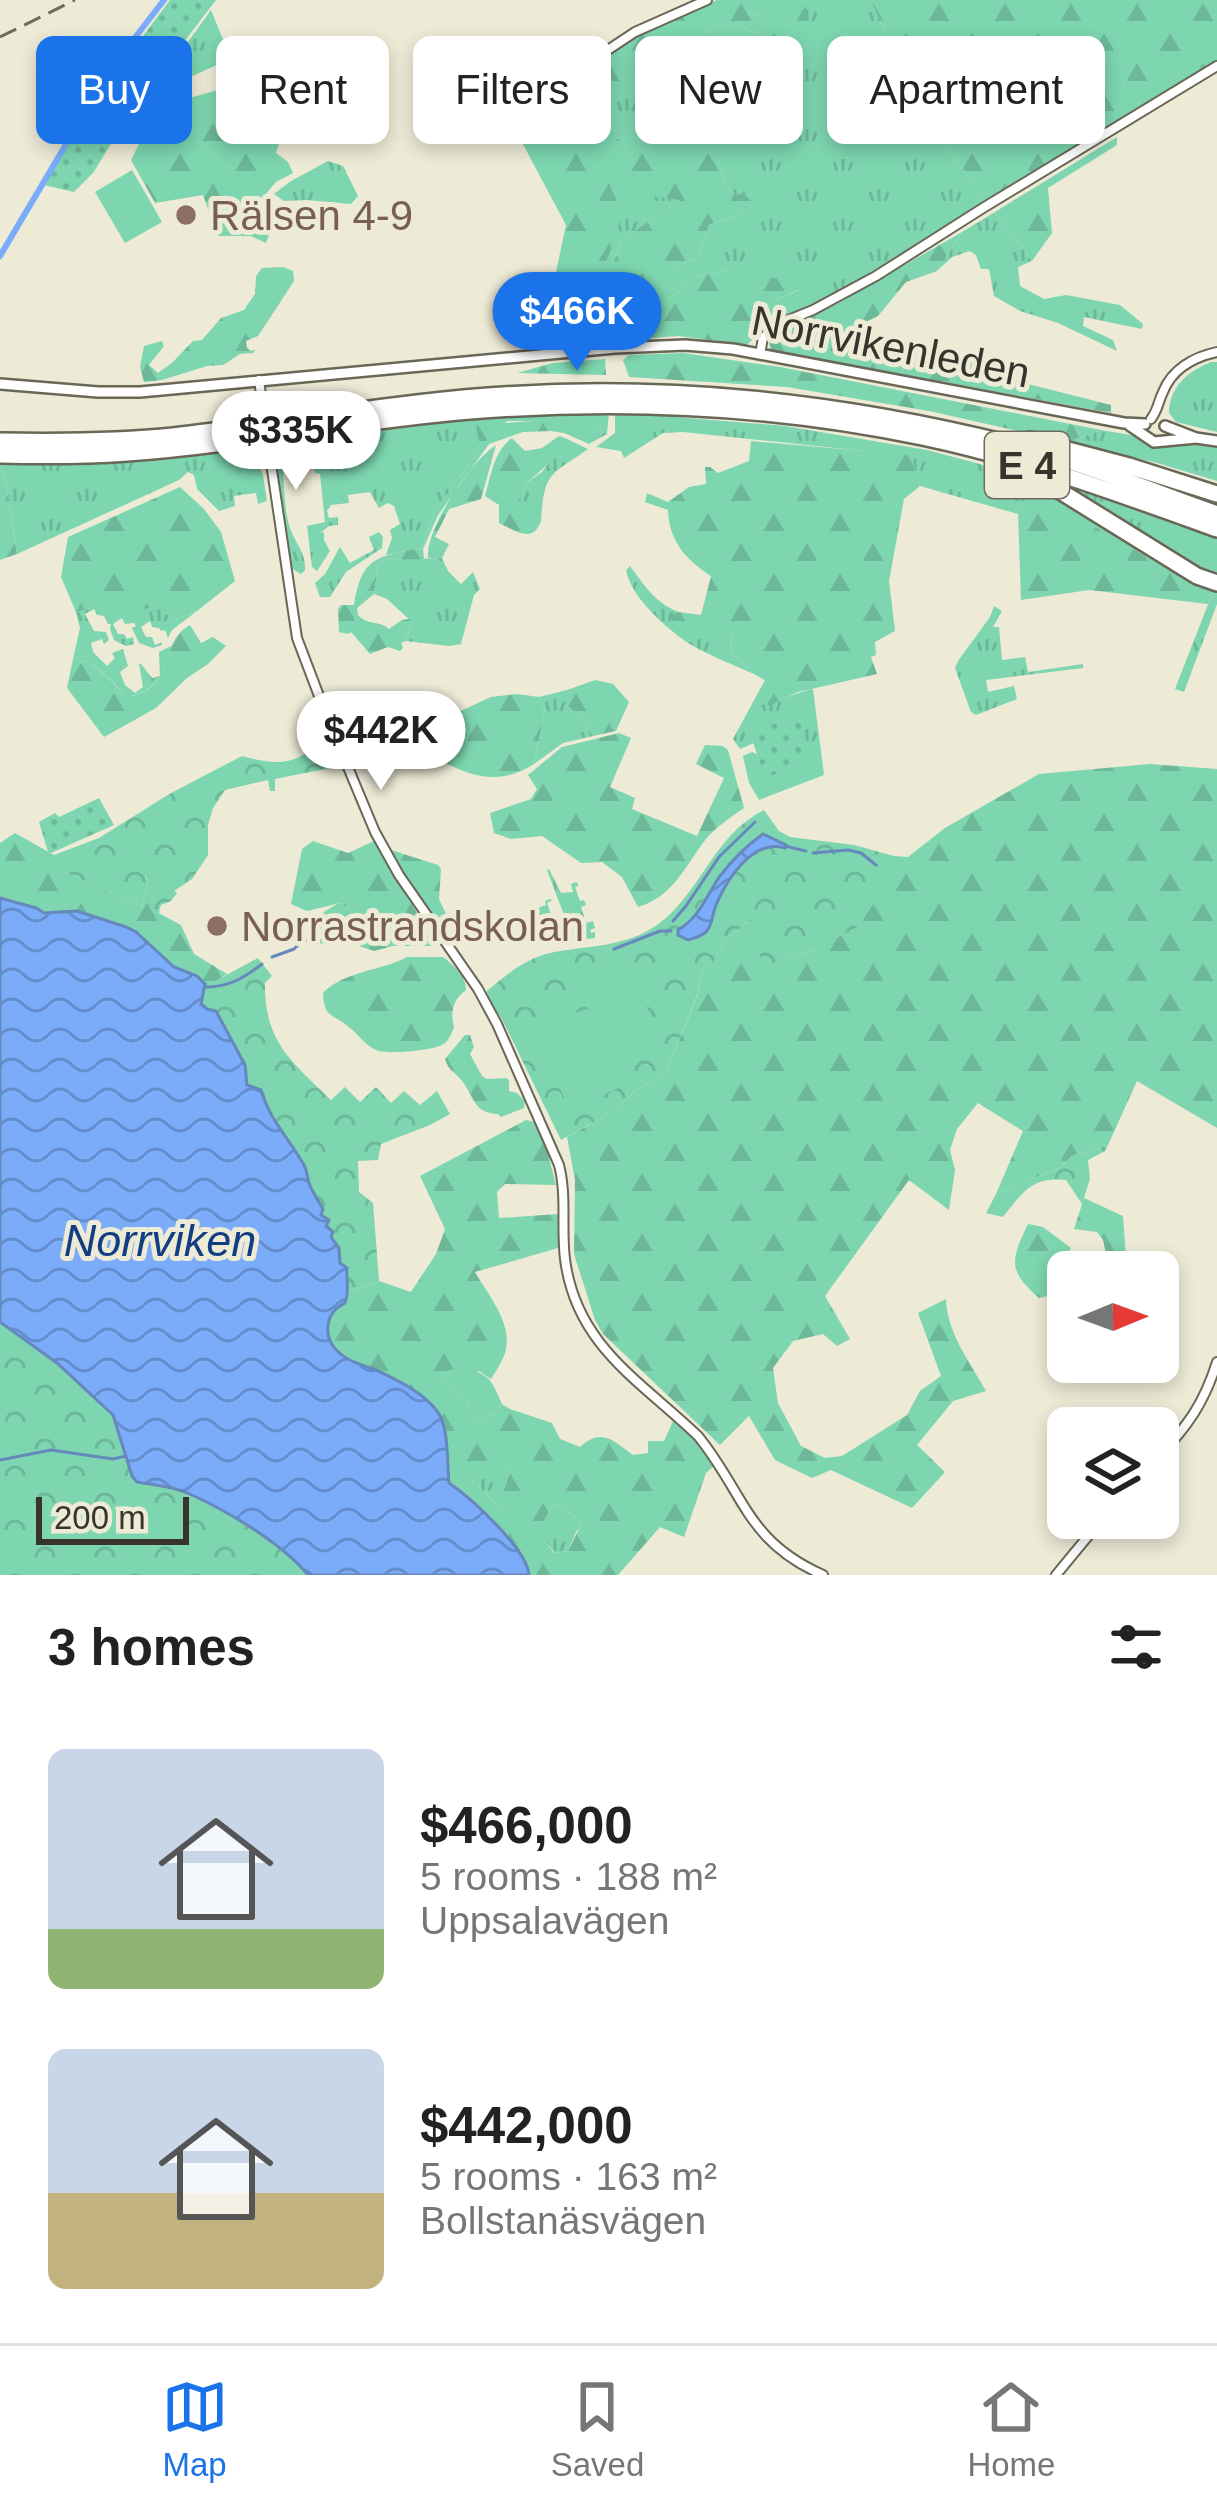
<!DOCTYPE html>
<html lang="en">
<head>
<meta charset="utf-8">
<style>
  :root { --surface:#fff; --page:#f2f2f2; --text:#222; --muted:#767676; --line:#e0e0e0; --accent:#1a73e8 }
  body { margin:0; font-family:Helvetica,sans-serif; background:var(--page); color:var(--text); height:100vh; display:flex; flex-direction:column; font-size:45px; white-space:nowrap }
  * { box-sizing:border-box; margin:0 }
  p { font-size:39px; color:var(--muted) }
  .icon { flex:none; width:66px; height:66px; fill:none; stroke:currentColor; stroke-width:2; stroke-linecap:round; stroke-linejoin:round }
  .map { position:relative; height:1575px; overflow:hidden }
  .panel { display:flex; flex-direction:column; background:var(--surface); flex:1 }
  .panel>* { flex:none }
  .hud { position:absolute; left:36px; top:36px; width:1146px; height:108px; display:flex; gap:24px }
  .needle { width:78px; rotate:89deg }
  .controls { position:absolute; left:1047px; top:1251px; display:grid; gap:24px }
  .controls a { display:grid; place-items:center; width:132px; height:132px; border-radius:18px; background:var(--surface); box-shadow:0 6px 18px #0003; font-size:60px }
  .scale { position:absolute; left:36px; bottom:30px; width:153px; box-sizing:border-box; padding-left:12px; border:6px solid #36342d; border-top:0; font-size:33px; line-height:42px; white-space:nowrap; color:#36342d; -webkit-text-stroke:9px #edead6; paint-order:stroke }
  .price { position:absolute; translate:-50% -102px; padding:0 27px; border-radius:42px; background:#fff; color:#222; font-size:39px; line-height:78px; filter:drop-shadow(0 3px 6px #0008) }
  .price::after { content:''; position:absolute; left:50%; top:72px; width:36px; height:27px; margin-left:-18px; background:inherit; clip-path:polygon(0 0,100% 0,50% 100%) }
  .price.active { background:var(--accent); color:#fff }
  ul { padding:0; list-style:none }
  li { display:flex; align-items:center; gap:36px; height:300px; padding:0 48px }
  li span { display:grid; place-items:center; flex:none; width:336px; height:240px; border-radius:18px; color:#555 }
  li>.icon { margin-inline-start:auto }
  span .icon { width:144px; height:144px; fill:#fffc; stroke-width:1 }
  li b { font-size:51px }
  h2 { display:flex; justify-content:space-between; align-items:center; height:144px; padding:0 48px; font-size:51px }
  .tag { padding:0 42px; border-radius:18px; background:var(--surface); box-shadow:0 6px 18px #0003; font-size:42px; line-height:108px }
  .tag.active { background:var(--accent); color:#fff }
  .menu { display:flex; justify-content:space-around; align-items:center; height:168px; border-top:3px solid var(--line); background:var(--surface); font-size:33px; color:var(--muted) }
  .menu a { display:grid; justify-items:center; gap:6px }
  .menu .active { color:var(--accent) }
  .map>svg:first-child { display:block }
  .grass { fill:url(#grass-tufts) }
  .forest { fill:url(#forest-firs); fill-rule:evenodd }
  .park { fill:url(#park-crowns) }
  .garden { fill:url(#garden-dots) }
  .pitch { fill:#7dd6b0 }
  .water { fill:url(#water-waves); stroke:#6688bc; stroke-width:3 }
  .lines { fill:none; stroke-linecap:round; stroke-linejoin:round }
  .stream { stroke:#6688bc; stroke-width:3 }
  .canal { stroke:#7aacfa; stroke-width:6 }
  .tertiary-casing { stroke:#6a6756; stroke-width:12 }
  .secondary-casing { stroke:#6a6756; stroke-width:14 }
  .motorway-casing { stroke:#6a6756; stroke-width:20 }
  .tertiary { stroke:#fff; stroke-width:8 }
  .secondary { stroke:#fff; stroke-width:9 }
  .motorway { stroke:#fff; stroke-width:15 }
  .rail { stroke:#6d6a5f; stroke-width:3; stroke-dasharray:18 9; stroke-linecap:butt }
  .education-dot { fill:#8d6e63; stroke:#edead6; stroke-width:4.5 }
  .labels { text-anchor:middle; stroke-width:10; stroke-linejoin:round; paint-order:stroke }
  .shield { fill:#edead6; stroke:#6d6b60; stroke-width:3 }
  .shield-label { font-size:39px; font-weight:bold; fill:#36342d }
  .education-label { font-size:42px; fill:#785e54; stroke:#edead6; text-anchor:start }
  .street-label { font-size:42px; fill:#36342d; stroke:#edead6 }
  .water-label { font-size:45px; font-style:italic; fill:#113e83; stroke:#edead6 }
</style>
</head>
<body>
<div class="map">
<svg width="1217" height="1575" viewBox="0 0 1217 1575">
  <defs>
    <pattern id="grass-tufts" width="24" height="20" patternUnits="userSpaceOnUse" patternTransform="scale(3)"><rect width="24" height="20" fill="#7dd6b0"/><path d="M3 7l-1-3M5 7V3M7 7l1-3M15 17l-1-3M17 17v-4M19 17l1-3" fill="none" stroke="#6db898"/></pattern>
    <pattern id="forest-firs" width="22" height="20" patternUnits="userSpaceOnUse" patternTransform="scale(3)"><rect width="22" height="20" fill="#7dd6b0"/><path d="M5 1l3.5 6h-7zM16 11l3.5 6h-7z" fill="#6db898"/></pattern>
    <pattern id="park-crowns" width="20" height="18" patternUnits="userSpaceOnUse" patternTransform="scale(3)"><rect width="20" height="18" fill="#7dd6b0"/><path d="M2 6a3 3 0 1 1 6 0M12 15a3 3 0 1 1 6 0" fill="none" stroke="#6db898"/></pattern>
    <pattern id="garden-dots" width="8" height="8" patternUnits="userSpaceOnUse" patternTransform="scale(3)"><rect width="8" height="8" fill="#7dd6b0"/><path d="M2 2h.1M6 6h.1" fill="none" stroke="#6db898" stroke-width="1.8" stroke-linecap="round"/></pattern>
    <pattern id="water-waves" width="16" height="10" patternUnits="userSpaceOnUse" patternTransform="scale(3)"><rect width="16" height="10" fill="#7aacfa"/><path d="M0 5q4-4 8 0t8 0" fill="none" stroke="#658dcb"/></pattern>
  </defs>
  <rect width="100%" height="100%" fill="#edead6"/>
  <path class="grass" d="M762 0H870L934 128 985 201 848 289 798 312 771 303 799 290 749 269H729L698 277 660 305 625 324 590 331 578 344 560 345 569 314 592 323 674 268 697 258 709 225 733 217 754 205 744 195H734L724 183 717 154 682 199 623 239 599 295 592 293 617 230 613 191 571 126 552 109 504 99 531 89C563 106 666 66 702 53L666 58 682 38 700 39C725 10 760 34 785 51L805 2 784 33 748 10Z
    M211 10 226 47 217 51 219 64 188 78 163 94 141 102 154 89Z
    M328 161 343 166 358 196 351 204 307 200 284 201 274 194 291 181Z
    M995 212 1032 261 1018 267 1020 286 1044 299 1066 295 1120 305 1143 324 1142 329 1084 317 1083 326 1113 340 1117 351 1058 323 1020 311 994 296 989 269H981L976 255 970 251 952 257 937 271 962 232Z
    M1211 362H1217V432L1176 422 1169 413C1170 386 1187 372 1211 362Z
    M609 412 607 434 577 421H507L480 449 435 512 421 548 386 555 392 538 390 530 400 524 394 506 388 503 379 508 370 492 348 495 349 503 331 505 327 511 329 518 338 517V525L329 526 320 533 324 532V540L330 551 317 571 312 567 307 526 325 522 320 474 315 473 312 463 283 466C284 485 284 507 289 525 294 543 306 551 305 570L301 574 291 568 283 536 271 442C384 427 496 414 609 412Z
    M615 412 785 426 927 450 980 464 1034 485 1217 587V604L1184 692 1175 689 1214 589 1190 582 1036 494 1024 502 1018 514 920 486 911 456 683 432 663 433 624 458 621 451 596 447 615 433Z
    M1101 430 1137 436 1149 446H1159L1172 441 1217 448V481L1157 463 1067 442Z
    M565 438 588 449C551 475 544 471 541 521H536L532 525 514 503 524 494 525 484 542 472Z
    M248 446 263 475 267 501 258 504 256 493 234 496 235 506 219 511 197 489 194 475 188 472 179 480 17 554 5 475 0 471V463L113 461Z
    M1026 472 1217 535V578L1206 574Z
    M379 532 383 537 382 548 346 572 330 597H320L315 583 325 574 340 547 350 563 374 550 369 537Z
    M442 558 448 571 461 584 473 572 480 589 474 595 461 644 449 646 406 641 412 622 387 599 374 594 378 565 384 560Z
    M630 566C645 586 655 603 679 612L670 616 732 635 730 651 753 674C733 664 697 651 681 638 660 622 631 596 626 570Z
    M98 606H155L175 620 197 611 172 630 168 638 165 630 161 631 159 628 152 627 150 621 141 627 146 637H152L155 645 162 642V645L153 648 139 643 132 628 136 626 134 623 125 624 122 618 113 624 118 634H124L127 639 133 637 134 644 126 646 114 640 110 629 111 624H108L104 616 97 615 94 609 85 614 94 631 106 632 109 640 104 644 102 639 91 643 93 652 107 666 115 658 112 653 123 649 128 666 120 672 125 685 135 693 143 687 139 664H141L152 678 160 676 159 652 171 646C163 673 157 692 126 697 112 681 95 659 73 659L80 628 76 612Z
    M994 606 1002 611 993 627H999L1002 660 1025 657 1028 672 1083 664V668L986 680 988 692 1014 686 1017 699 976 715 971 712 955 668 958 661 990 617Z
    M813 689 824 775 759 800 749 783 743 756 752 752 757 754 766 778 751 736 754 743 740 749 733 739 752 704C779 705 788 694 813 689Z
    M567 690V705L585 722 593 736 563 743 534 764 545 711 539 697Z
    M549 869 561 893 573 892 571 884 577 882 578 886 575 887 580 901 584 900 586 905 581 907 586 923 593 921 595 928 590 930 591 933 595 932V938L551 944 543 941 529 906 535 909 546 905 545 901 550 899 552 900 547 903 552 917 564 915 547 870Z
    M340 903 381 915 362 925 318 936 299 916C319 922 324 909 340 903Z
    M451 1369C486 1371 489 1373 502 1404L495 1413 477 1422 464 1396 442 1378Z
    M497 1452 510 1473 504 1489 503 1511 471 1479 490 1453Z
    M553 1505 566 1510 583 1524 576 1532 568 1551 555 1553 543 1539V1522Z"/>
  <path class="forest" d="M717 0H762L749 11 784 32 805 0 808 37 785 51C760 34 725 10 700 39L683 38 678 41V50L669 57 708 52 654 75 615 84 543 95 531 89 580 72 636 34Z
    M870 0H1217V62L985 201 934 128Z
    M429 45 529 82 501 90 457 69Z
    M240 84 244 96 267 88 282 134 276 153 288 162 293 173 276 182 259 202 280 205 266 243 251 236H218L203 195 155 203 131 160 154 114 171 103Z
    M504 99C518 102 539 102 552 108 573 119 618 188 619 212 621 239 600 269 593 293L599 295 623 239 680 200 621 192 601 159C614 134 647 118 676 127 690 132 705 145 717 154L724 183 734 195 744 194 755 205 733 217 709 225 697 258 674 268 673 279C644 304 627 310 592 323L549 305 566 225 502 105Z
    M1117 137V145L1048 188 1052 233 1032 261 995 212Z
    M962 232 937 271 906 282 878 316 862 324V332L964 355 982 368 1024 383 1111 405V413L771 350 769 342 780 329 835 305Z
    M810 264 823 290H798L773 302 797 306 798 312 772 320 747 345 678 336 578 344 590 331 625 324 660 305 698 277 729 269H749L780 280Z
    M283 267 293 271 294 281 258 336 246 341 247 348 251 351 255 350 253 353 240 354 223 365 207 366 162 380 144 382 140 367 144 346 162 341 164 346 149 365 158 373 172 363 193 341 202 340 221 318 244 310 255 294 256 276 262 268Z
    M683 353 780 367 1101 430 1067 442 929 411 787 387 629 377 623 360 629 355Z
    M605 359 606 375 517 373 553 363Z
    M549 420 578 421 607 434 589 444 564 433 551 431 523 432 489 444 438 515 423 549 424 559 384 560 378 565 374 594 357 608 358 615C368 626 379 620 389 629L402 620 409 619 412 622 406 641 401 643 403 648 400 651 388 647 370 654 351 632 348 634 339 632 338 609 341 605H354C362 555 378 557 421 548L435 512 480 449 476 425Z
    M559 436 565 438C556 457 542 471 525 484L524 494 515 503 532 524 536 520 541 521C533 544 516 531 499 523V505L485 496C491 475 494 451 512 438L525 451 542 448Z
    M751 441 911 455 920 486 904 499 889 581 895 631 875 642 876 655 871 657 877 674 798 692 771 705 752 704 765 680 752 673 730 651 732 635 685 633 668 616 679 612 701 615 711 576C686 560 669 541 668 510L645 502 647 493 668 502 689 487 706 484 705 467H710L718 473 749 461Z
    M496 445 481 499 449 509 435 537 449 544 442 558H428C425 529 471 461 496 445Z
    M0 471 5 475 17 554 0 560Z
    M180 487 204 509 221 532 235 581 197 611 175 620 154 606 111 620 98 606 76 612 61 577 68 537Z
    M1036 493 1190 582 1214 589 1208 604 1089 590 1021 600 1018 514 1024 502Z
    M190 625 201 643 213 637 226 646 208 664 187 678 156 708 104 737 67 688 73 659C95 659 112 682 126 697 177 690 156 644 190 625Z
    M595 680 613 684 629 702 616 731 593 736 585 722 567 705V690Z
    M517 694 539 697 545 711 534 764C503 784 475 779 444 762L445 718 491 697Z
    M619 733 631 738 610 787 635 798 632 809 697 836 724 778 696 764 705 745 723 746 728 750 744 808C731 817 716 827 706 839 685 866 673 897 638 907L622 877 602 862 581 863 542 836 511 839 494 833 490 813 531 799 537 789 528 775 562 747Z
    M1150 764 1217 769V1128L1137 1081 1108 1145 1072 1156 1061 1167 996 1194 1023 1131 978 1103 957 1129 950 1150 955 1170 949 1210 909 1180 825 1296 850 1339 837 1346 823 1334 793 1341 773 1368 778 1403 801 1446 825 1458 842 1456 907 1415 920 1391 941 1376 918 1313 946 1299C947 1333 970 1362 986 1391L953 1401 917 1445 945 1472 912 1508 831 1470 812 1478 775 1460 749 1416 720 1445 603 1334 595 1320 574 1254 575 1180 567 1137 616 1110 635 1091 666 1072 698 994 703 967 713 962 725 941 751 918 767 936 758 968 814 950 892 877 908 857 945 828 1039 774Z
    M15 833 54 855 56 868 142 906 148 885 145 874 148 872 164 879 173 892 167 891 158 875 155 876 163 891 153 910 181 925 194 954 227 974 206 987 191 973 174 967 136 932 126 927 76 911 44 913 0 898V843Z
    M313 841 348 853 374 841 437 946H393L374 951 359 946 352 939 330 945 319 943 318 936 362 926 366 919 377 915 359 913 340 903 307 911 291 904 302 849Z
    M391 850 438 865 441 869 439 899 447 916 445 921 439 924 409 882Z
    M407 957H443C453 965 466 975 466 990 453 1000 450 1011 454 1027 452 1032 450 1039 445 1043 436 1051 390 1054 379 1051 366 1047 360 1036 350 1028 333 1013 324 1019 323 993 344 971 381 971 407 957Z
    M465 1035H470L474 1047 470 1054 482 1076 487 1079 506 1078 509 1080V1091L517 1093 525 1101 524 1108 501 1117 498 1114C474 1113 475 1099 463 1082 456 1072 449 1072 445 1059Z
    M526 1120 534 1122 548 1154 556 1185 505 1184 497 1192 499 1218 558 1214V1248L475 1272C488 1295 514 1324 505 1353 502 1362 496 1371 491 1379L479 1371 470 1379 451 1369 442 1378 464 1396 477 1422 495 1413 502 1404 510 1409 552 1423 560 1439 580 1447C602 1427 613 1441 633 1455L648 1453V1441H664L673 1421 694 1438 715 1465 706 1473 684 1537 660 1527 618 1575H529C527 1549 471 1498 449 1483 447 1463 449 1426 437 1411 423 1392 397 1380 376 1370 364 1365 351 1363 342 1355 322 1340 323 1314 345 1302L349 1291 379 1281 411 1292 436 1254 445 1229 420 1176ZM497 1453 510 1473 504 1489 502 1510 471 1479 473 1476H484L490 1454ZM553 1505 566 1510 582 1523 568 1551 554 1553 543 1539V1522Z
    M1084 1198 1123 1216 1127 1272H1110L1103 1240 1097 1232 1074 1229Z
    M1028 1224 1043 1227 1071 1248 1063 1259 1066 1269 1060 1293 1039 1298C1007 1270 1011 1260 1028 1224Z"/>
  <path class="park" d="M327 737 340 766 275 779V791H270L268 780 225 790 213 808 208 825V855L192 879 174 891 177 893 171 901 161 905 158 915 153 910 156 897 163 891 151 873 145 875 148 885 142 906 55 868 54 855 99 838 171 793 242 756C264 762 286 767 306 753L319 760Z
    M764 810 779 831 790 837 854 845 894 856 908 857 856 928 814 950 756 969 766 936 751 918 725 941 713 962 703 967 698 993 666 1072 635 1091 616 1110 561 1140 501 1017 488 1002 487 991C506 975 525 959 550 953 588 945 624 948 657 925 701 894 712 836 764 810Z
    M258 958 272 976 265 983C264 1042 292 1062 331 1100L345 1087 360 1102 376 1087 391 1103 404 1091 420 1105 437 1091 450 1114 430 1125 381 1144 378 1160 358 1161 359 1192 373 1203 379 1281 349 1291 345 1278 347 1272C337 1261 340 1248 331 1237L333 1232 326 1227 328 1219 321 1215C322 1202 315 1199 311 1187 305 1174 303 1163 295 1150L291 1148C281 1128 265 1096 247 1085L248 1079 217 1011 207 1009 201 1004V994L206 986Z
    M1108 1145 1105 1151 1088 1160 1090 1179 1082 1204 1066 1180C1032 1176 1023 1192 1003 1217L986 1213 996 1194 1061 1167 1072 1156Z
    M0 1288 337 1575H0Z"/>
  <path class="garden" d="M170 0H216L132 110 93 173 74 192 44 185 101 92Z
    M796 717 803 719 809 761 765 778 751 736 756 730Z
    M99 798 114 825 51 853 48 852 39 822 55 813 59 817Z"/>
  <path class="pitch" d="M132 170 162 222 125 243 95 192Z
    M630 969 664 1047 613 1068 580 991Z
    M585 1009 618 1088 569 1109 535 1030Z"/>
  <path class="water" d="M763 834 786 845 785 848C753 838 727 879 716 905 712 914 713 924 706 932 700 937 695 938 688 940L678 935V930C700 917 706 896 720 876 733 859 746 846 763 834Z
    M0 898 36 908 44 913 77 911 126 927 136 932 174 967 197 976 205 984 201 1004 207 1009 216 1011 245 1065 247 1085 261 1090C269 1119 290 1140 304 1165 307 1170 307 1177 309 1183 312 1192 319 1201 323 1209L321 1215 329 1220 326 1226 333 1232 331 1237 339 1248 340 1263 347 1268C346 1281 350 1290 345 1303 323 1314 322 1340 342 1355 351 1363 364 1365 376 1370 397 1380 423 1392 437 1411 449 1426 447 1463 449 1483 471 1498 527 1549 529 1575H308C283 1544 229 1512 192 1495 176 1487 155 1485 137 1482L132 1476 113 1415 57 1363 0 1322Z"/>
  <g class="lines">
    <path class="stream" d="M785 846 806 851
      M813 853 848 850 861 853 876 865
      M673 921 686 906 719 857 755 822
      M614 949 660 931H671
      M272 957 294 949 302 941 360 936 408 939
      M206 987C229 987 244 978 262 964
      M0 1460 51 1450 113 1459 126 1456"/>
    <path class="canal" d="M0 256 110 70 164 0"/>
    <g class="tertiary-casing">
      <path id="tertiary" d="M492 96 573 73 635 32 707 0
        M760 354 763 338 776 325 813 310 876 276 983 208 1217 66
        M259 380 264 416
        M1151 419C1158 410 1158 402 1163 392 1172 369 1194 357 1217 352
        M268 443 297 638 327 717 375 832 399 875 478 989 497 1024 559 1165C567 1196 561 1228 565 1259 576 1346 641 1381 698 1436 745 1494 746 1541 823 1575
        M1158 1457C1188 1426 1204 1403 1217 1362
        M1056 1575 1103 1518"/>
    </g>
    <g class="secondary-casing">
      <path id="secondary" d="M0 384 98 392H140L615 348 685 345 733 349 1124 423 1145 424
        M1129 425 1154 442 1196 438
        M1165 426 1196 438 1217 441"/>
    </g>
    <g class="motorway-casing">
      <path id="motorway" d="M1030 440 1129 466 1217 494
        M0 441C57 442 116 442 173 436 278 424 382 404 488 396 667 383 837 401 1010 444 1081 462 1149 490 1217 514
        M0 455C42 456 85 456 127 453 242 445 355 420 470 411 621 399 774 406 922 437 1023 458 1120 494 1217 529
        M997 465 1060 491 1197 576 1217 583"/>
    </g>
    <use href="#tertiary" class="tertiary"/>
    <use href="#secondary" class="secondary"/>
    <use href="#motorway" class="motorway"/>
    <path class="rail" d="M0 37 75 0"/>
  </g>
  <g class="education-dot">
    <circle cx="186" cy="215" r="12"/>
    <circle cx="217" cy="926" r="12"/>
  </g>
  <g class="labels">
    <rect class="shield" x="985" y="432" width="84" height="66" rx="9"/>
    <g class="shield-label">
      <text x="1027" y="479">E 4</text>
    </g>
    <g class="education-label">
      <text x="210" y="230">Rälsen 4-9</text>
      <text x="241" y="941">Norrastrandskolan</text>
    </g>
    <g class="street-label">
      <text transform="translate(891 346) rotate(11)" y="15">Norrvikenleden</text>
    </g>
    <g class="water-label">
      <text x="160" y="1256">Norrviken</text>
    </g>
  </g>
</svg>
<div class="controls">
<a><svg class="needle" viewBox="-14 -14 28 28"><path d="M0-13l5 13h-10z" fill="#e53935"/><path d="M0 13l5-13h-10z" fill="#767676"/></svg></a>
<a><svg class="icon" aria-label="layers" viewBox="0 0 24 24"><path d="M12 4l9 5-9 5-9-5zM3 14l9 5 9-5"/></svg></a>
</div>
<div class="scale">200 m</div>
<b class="price active" style="left:577px;top:374px">$466K</b>
<b class="price" style="left:296px;top:493px">$335K</b>
<b class="price" style="left:381px;top:793px">$442K</b>
<div class="hud">
<a class="tag active">Buy</a>
<a class="tag">Rent</a>
<a class="tag">Filters</a>
<a class="tag">New</a>
<a class="tag">Apartment</a>
</div>
</div>
<section class="panel">
<h2>3 homes<svg class="icon" aria-label="filters" viewBox="0 0 24 24"><path d="M4 7h16M4 17h16"/><circle cx="9" cy="7" r="2"/><circle cx="15" cy="17" r="2"/></svg></h2>
<ul>
<li><span style="background:linear-gradient(#c9d6e8 75%,#8fb573 0)"><svg class="icon" aria-label="home" viewBox="0 0 24 24"><path d="M3 11l9-7 9 7M6 9v11h12V9"/></svg></span><div><b>$466,000</b><p>5 rooms · 188 m²</p><p>Uppsalavägen</p></div></li>
<li><span style="background:linear-gradient(#c9d6e8 60%,#c2b280 0)"><svg class="icon" aria-label="home" viewBox="0 0 24 24"><path d="M3 11l9-7 9 7M6 9v11h12V9"/></svg></span><div><b>$442,000</b><p>5 rooms · 163 m²</p><p>Bollstanäsvägen</p></div></li>
</ul>
</section>
<nav class="menu">
<a class="active"><svg class="icon" aria-label="map" viewBox="0 0 24 24"><path d="M3 6l6-2 6 2 6-2v14l-6 2-6-2-6 2zM9 4v14M15 6v14"/></svg>Map</a>
<a><svg class="icon" aria-label="saved" viewBox="0 0 24 24"><path d="M7 4h10v16l-5-4-5 4z"/></svg>Saved</a>
<a><svg class="icon" aria-label="home" viewBox="0 0 24 24"><path d="M3 11l9-7 9 7M6 9v11h12V9"/></svg>Home</a>
</nav>
</body>
</html>
